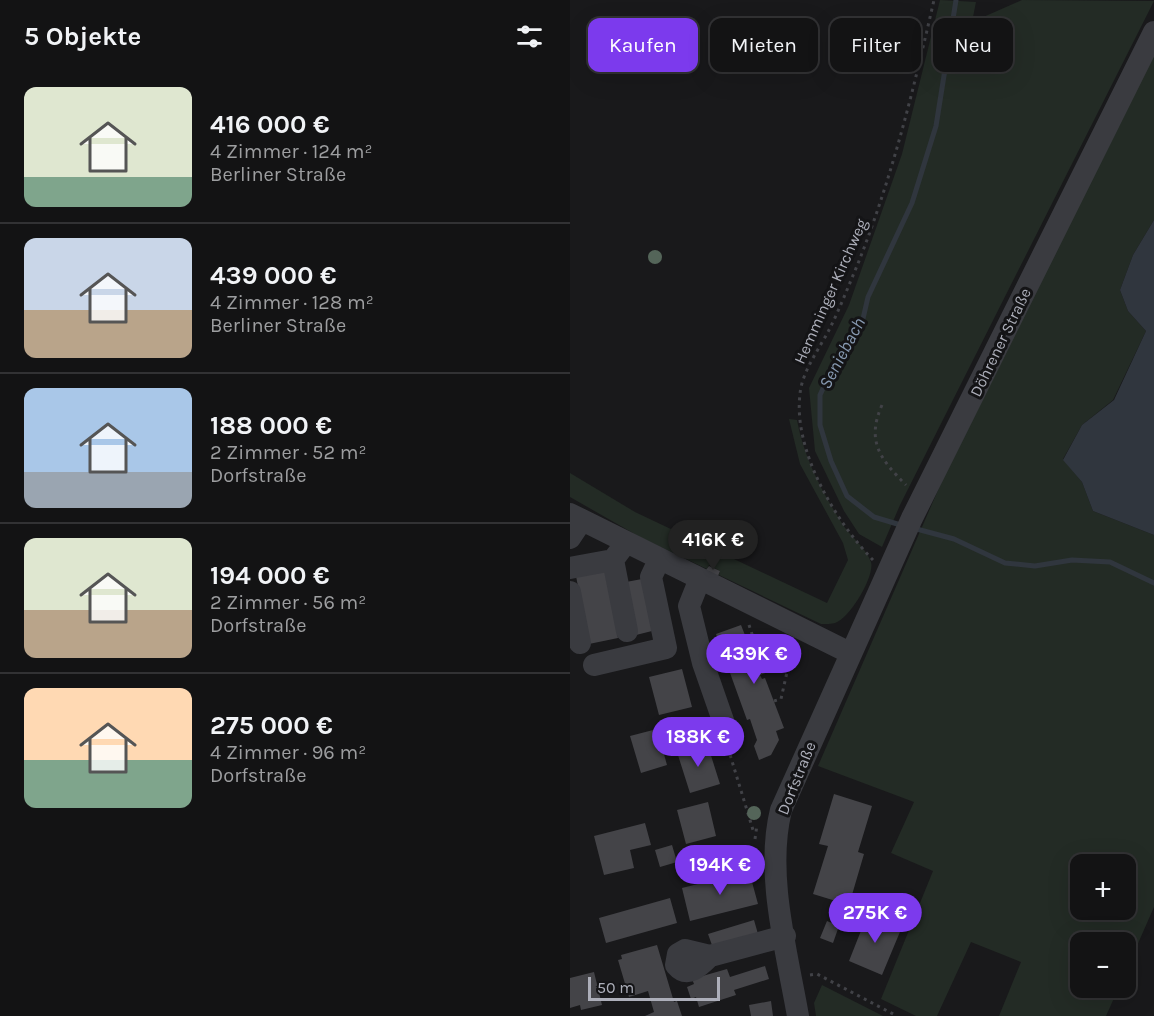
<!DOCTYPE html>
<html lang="de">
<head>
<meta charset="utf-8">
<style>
  :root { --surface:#131314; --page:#1c1c1d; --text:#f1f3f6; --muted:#9d9ea0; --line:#323234; --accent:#7c3aed }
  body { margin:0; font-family:Karla,sans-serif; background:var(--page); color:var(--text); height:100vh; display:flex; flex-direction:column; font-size:22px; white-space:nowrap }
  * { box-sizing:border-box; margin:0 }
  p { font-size:20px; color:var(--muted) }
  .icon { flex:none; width:33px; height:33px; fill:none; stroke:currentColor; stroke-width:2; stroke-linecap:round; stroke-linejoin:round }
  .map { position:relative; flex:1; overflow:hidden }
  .details { display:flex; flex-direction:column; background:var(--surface); width:570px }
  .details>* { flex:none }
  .top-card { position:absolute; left:18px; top:18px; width:476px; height:54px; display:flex; gap:12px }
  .tools { position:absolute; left:500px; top:854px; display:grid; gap:12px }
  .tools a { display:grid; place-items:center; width:66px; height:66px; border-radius:12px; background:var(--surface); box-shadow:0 6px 24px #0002,0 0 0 2px var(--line); font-size:30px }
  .scale { position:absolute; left:18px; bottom:15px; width:132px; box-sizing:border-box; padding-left:6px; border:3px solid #adafba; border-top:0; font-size:16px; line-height:21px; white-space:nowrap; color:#adafba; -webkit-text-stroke:4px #141416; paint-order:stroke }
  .price { position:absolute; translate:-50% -51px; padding:0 14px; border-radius:21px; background:var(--accent); color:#fff; font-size:20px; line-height:39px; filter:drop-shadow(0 2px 3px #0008) }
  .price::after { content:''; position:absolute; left:50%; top:36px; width:18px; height:14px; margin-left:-9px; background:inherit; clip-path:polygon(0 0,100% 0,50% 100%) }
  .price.active { background:#222; color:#fff }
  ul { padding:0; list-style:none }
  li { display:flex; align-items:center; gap:18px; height:150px; padding:0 24px }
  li+li { border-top:2px solid var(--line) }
  li span { display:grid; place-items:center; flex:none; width:168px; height:120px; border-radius:12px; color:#555 }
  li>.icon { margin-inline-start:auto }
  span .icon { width:72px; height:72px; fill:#fffc; stroke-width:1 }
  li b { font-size:26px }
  h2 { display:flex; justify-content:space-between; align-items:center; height:72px; padding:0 24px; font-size:26px }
  .pill { padding:0 21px; border-radius:12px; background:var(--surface); box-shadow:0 6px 24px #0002,0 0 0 2px var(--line); font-size:21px; line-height:54px }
  .pill.active { background:var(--accent); color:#fff }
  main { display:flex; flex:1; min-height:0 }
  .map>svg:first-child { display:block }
  .green { fill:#232b25; fill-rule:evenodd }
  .water { fill:#30363e }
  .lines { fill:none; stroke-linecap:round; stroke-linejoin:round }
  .stream { stroke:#30363e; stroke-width:5 }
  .building { fill:#444448 }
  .path { stroke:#414247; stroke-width:3; stroke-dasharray:3 4.5; stroke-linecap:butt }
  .minor { stroke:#3a3b40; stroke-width:22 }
  .tree { fill:#546559 }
  .labels { text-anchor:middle; stroke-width:6; stroke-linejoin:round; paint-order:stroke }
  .street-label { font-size:16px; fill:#adafba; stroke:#141416 }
  .water-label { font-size:18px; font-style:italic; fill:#8799b1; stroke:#141416 }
</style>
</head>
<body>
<main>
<section class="details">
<h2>5 Objekte<svg class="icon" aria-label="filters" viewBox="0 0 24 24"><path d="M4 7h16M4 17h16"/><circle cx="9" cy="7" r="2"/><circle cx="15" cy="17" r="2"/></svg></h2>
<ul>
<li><span style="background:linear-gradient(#dfe7d0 75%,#7fa58c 0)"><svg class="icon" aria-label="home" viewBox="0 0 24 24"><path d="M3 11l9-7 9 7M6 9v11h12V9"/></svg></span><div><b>416 000 €</b><p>4 Zimmer · 124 m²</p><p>Berliner Straße</p></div></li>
<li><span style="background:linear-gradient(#c9d6e8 60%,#b9a48a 0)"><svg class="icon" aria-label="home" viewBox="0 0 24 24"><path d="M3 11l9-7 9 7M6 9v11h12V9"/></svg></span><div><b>439 000 €</b><p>4 Zimmer · 128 m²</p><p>Berliner Straße</p></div></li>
<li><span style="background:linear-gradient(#a9c7e8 70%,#9aa5b1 0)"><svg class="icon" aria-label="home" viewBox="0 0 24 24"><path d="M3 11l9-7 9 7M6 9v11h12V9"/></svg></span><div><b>188 000 €</b><p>2 Zimmer · 52 m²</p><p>Dorfstraße</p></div></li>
<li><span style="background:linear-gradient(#dfe7d0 60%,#b9a48a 0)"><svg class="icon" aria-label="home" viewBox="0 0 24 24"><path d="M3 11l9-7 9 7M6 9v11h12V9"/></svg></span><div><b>194 000 €</b><p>2 Zimmer · 56 m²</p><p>Dorfstraße</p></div></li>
<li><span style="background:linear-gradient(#ffd9b3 60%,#7fa58c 0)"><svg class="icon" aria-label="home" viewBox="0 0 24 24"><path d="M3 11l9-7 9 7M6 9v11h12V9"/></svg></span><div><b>275 000 €</b><p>4 Zimmer · 96 m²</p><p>Dorfstraße</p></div></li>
</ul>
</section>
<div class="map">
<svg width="584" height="1016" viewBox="0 0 584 1016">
  <rect width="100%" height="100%" fill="#19191b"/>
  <path class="green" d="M370 0 406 2 402 22 452 0 584 1 330 505 312 547 289 534 274 511 245 451 239 388 279 305 332 154Z
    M584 54V220L563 255 550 290 558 311 576 331 543 400 512 425 493 459 512 482 523 511 584 535V907L555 973V942H510V987H549L536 1016H429L451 962 401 942 367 1016H346L311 999 363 871 321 853 344 802 248 766 372 481ZM510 864H555V909H510Z
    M219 419 227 420C234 458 252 492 273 525 281 537 296 548 301 562 305 576 280 618 265 623 262 624 255 624 251 624L149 575 150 571 139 565 137 569 70 537 0 497V473L65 512 257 603 278 560 273 543 230 464Z
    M252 985 313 1016H246L244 1003Z"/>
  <path class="water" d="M584 220V535L523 511 512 482 493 460 512 425 544 400 576 331 558 311 550 290 563 255Z"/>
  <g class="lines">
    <path class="stream" d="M334 526 304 517 277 496 261 461 250 425V395L261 371 292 323 298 297 342 203 366 126 386 0
      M343 528 384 539 435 563 465 566 502 560 540 562 584 583"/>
  </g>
  <path class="building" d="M139 566 150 571 148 576 136 570Z
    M35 570 48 638 19 644 6 576Z
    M72 579 82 631 66 635 56 582Z
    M171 625 180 648 204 639 214 666 190 675 192 679 195 678 214 728 206 731 209 740 201 755 189 760 184 746 187 740 180 719 177 720 146 634Z
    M112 669 122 707 89 715 79 677Z
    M87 729 97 765 71 773 60 736Z
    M137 743 150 784 120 793 107 752Z
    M264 794 302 806 288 852 294 854 279 905 243 894 258 846 249 844Z
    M138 802 146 836 116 844 107 810Z
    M75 823 81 845 60 850 64 868 34 875 24 836Z
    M102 845 107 862 90 867 85 850Z
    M179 871 188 904 120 921 112 888Z
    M100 898 107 923 36 943 29 918Z
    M298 913 332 927 312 975 279 961Z
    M184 920 188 934 143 948 138 934Z
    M257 921 269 926 263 943 250 938Z
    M87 945 104 1002 107 1001 112 1016H75L84 1012 78 991 59 997 48 960 52 959 51 955Z
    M195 966 199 979 164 990 166 995 129 1007 126 997 121 999 117 987 124 984 122 979 157 969 160 977Z
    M24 972 32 1005 11 1010 10 1005 0 1008V978Z
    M201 1001 203 1016H181L179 1005Z"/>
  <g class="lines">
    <path class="path" d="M312 405C296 441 310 459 336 485
      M303 560C265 521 223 450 230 394 232 371 250 348 260 328 270 308 278 287 287 266 322 178 343 92 364 0
      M179 625 185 643 180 648
      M204 701 211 699 219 663 210 640
      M158 748 183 830
      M185 839 187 825
      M240 975 247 974 327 1016"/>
    <path class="minor" d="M0 514 280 653
      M0 538 12 520
      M55 544 43 560 57 631
      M0 568 43 560
      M129 581 119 606 133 663 156 729
      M0 592 10 643
      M24 665 96 648 81 577 89 560
      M140 956C130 966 118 979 106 965L108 954 115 950 140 956 215 936
      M228 1016C217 952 195 874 211 810L342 518 584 32"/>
  </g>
  <g class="tree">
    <circle cx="85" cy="257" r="7"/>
    <circle cx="184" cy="813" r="7"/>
  </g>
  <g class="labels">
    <g class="street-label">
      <text transform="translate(260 291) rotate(-66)" y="6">Hemminger Kirchweg</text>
      <text transform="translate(430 342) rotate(-64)" y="6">Döhrener Straße</text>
      <text transform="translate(226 778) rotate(-68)" y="6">Dorfstraße</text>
    </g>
    <g class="water-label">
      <text transform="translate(272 353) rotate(-62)" y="6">Seniebach</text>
    </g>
  </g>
</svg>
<div class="tools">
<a>+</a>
<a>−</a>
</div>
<div class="scale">50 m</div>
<b class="price active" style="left:143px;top:571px">416K €</b>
<b class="price" style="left:184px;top:685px">439K €</b>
<b class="price" style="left:128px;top:768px">188K €</b>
<b class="price" style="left:150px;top:896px">194K €</b>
<b class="price" style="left:305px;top:944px">275K €</b>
<div class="top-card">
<a class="pill active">Kaufen</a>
<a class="pill">Mieten</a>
<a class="pill">Filter</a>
<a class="pill">Neu</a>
</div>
</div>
</main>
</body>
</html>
